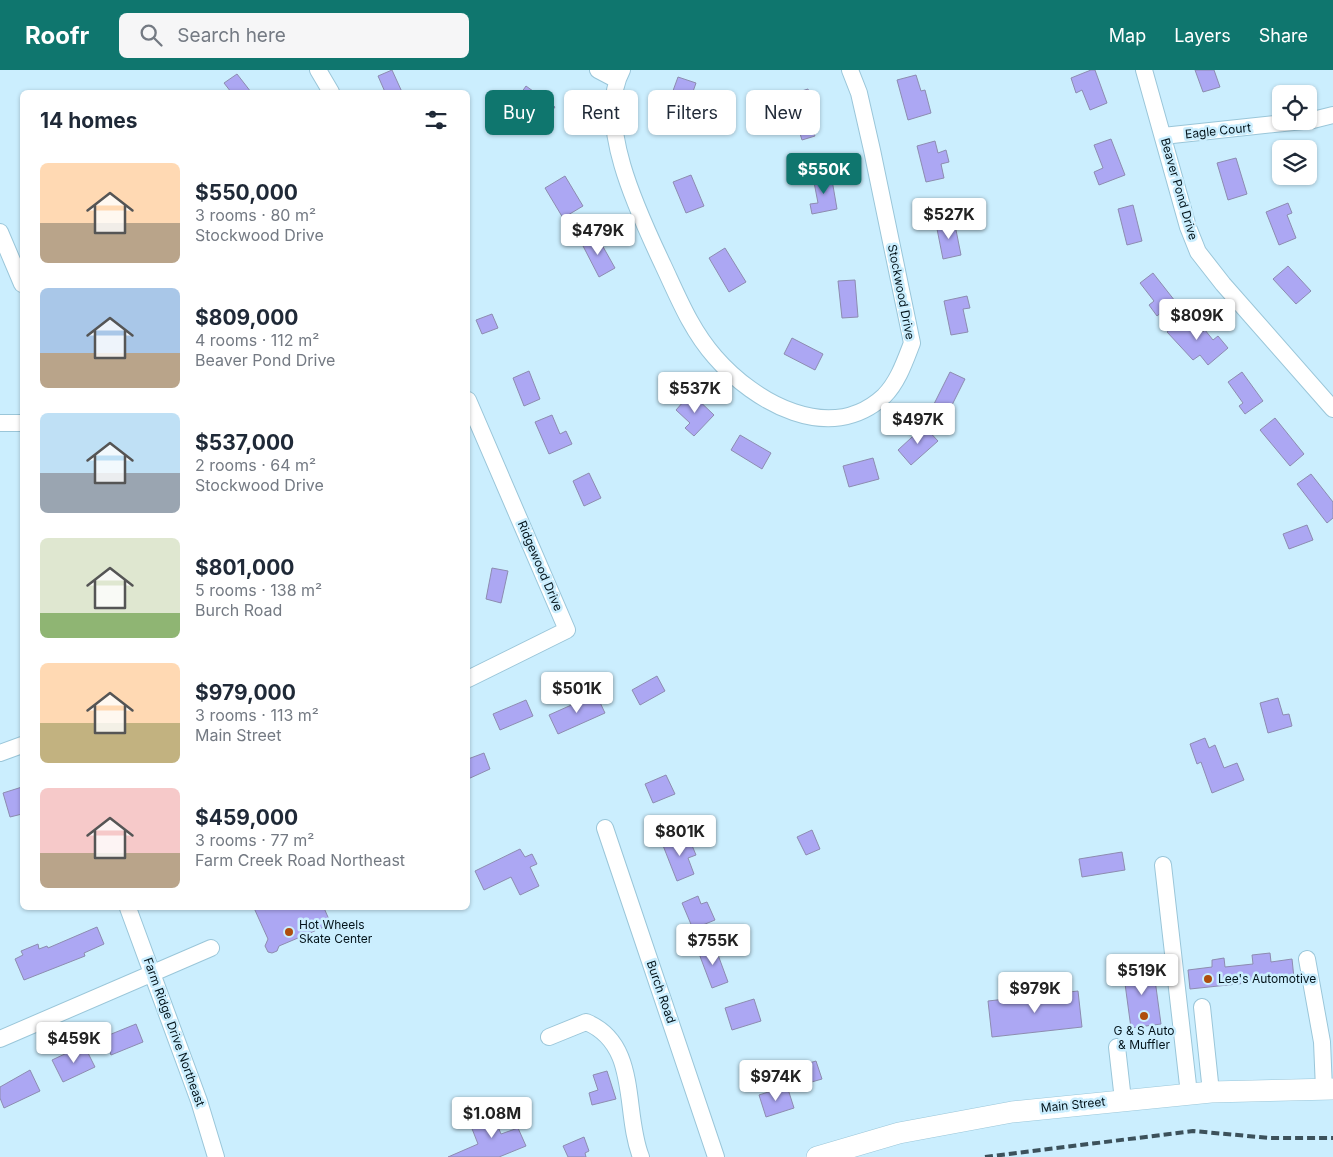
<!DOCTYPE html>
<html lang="en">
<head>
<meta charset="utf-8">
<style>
  :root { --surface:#fff; --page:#f6f6f7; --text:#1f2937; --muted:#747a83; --accent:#0f766e }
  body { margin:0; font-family:Inter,sans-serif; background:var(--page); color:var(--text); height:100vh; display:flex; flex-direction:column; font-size:19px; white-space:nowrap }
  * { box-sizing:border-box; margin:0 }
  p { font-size:16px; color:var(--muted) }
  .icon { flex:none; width:28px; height:28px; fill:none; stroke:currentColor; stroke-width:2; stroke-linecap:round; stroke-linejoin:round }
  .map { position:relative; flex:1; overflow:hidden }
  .panel { position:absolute; left:20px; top:20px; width:450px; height:820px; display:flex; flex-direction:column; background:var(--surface); border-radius:8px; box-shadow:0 1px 4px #0004 }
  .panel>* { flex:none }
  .guide { position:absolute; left:485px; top:20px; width:475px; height:45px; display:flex; gap:10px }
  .tools { position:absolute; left:1272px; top:15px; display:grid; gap:10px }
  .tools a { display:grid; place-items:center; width:45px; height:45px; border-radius:8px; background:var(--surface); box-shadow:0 1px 4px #0004; font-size:25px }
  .price { position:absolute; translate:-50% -42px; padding:0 11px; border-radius:5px; background:#fff; color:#222; font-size:16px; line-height:32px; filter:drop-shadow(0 1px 2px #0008) }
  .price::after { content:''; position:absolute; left:50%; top:30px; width:15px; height:11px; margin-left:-8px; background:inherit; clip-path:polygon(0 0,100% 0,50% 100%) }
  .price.on { background:var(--accent); color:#fff }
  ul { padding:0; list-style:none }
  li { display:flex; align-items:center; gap:15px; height:125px; padding:0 20px }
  li span { display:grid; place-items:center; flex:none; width:140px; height:100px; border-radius:8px; color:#555 }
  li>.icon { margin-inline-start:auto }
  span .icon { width:60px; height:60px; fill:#fffc; stroke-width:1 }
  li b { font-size:21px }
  h2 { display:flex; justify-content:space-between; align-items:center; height:60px; padding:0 20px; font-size:21px }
  .pill { padding:0 18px; border-radius:8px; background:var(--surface); box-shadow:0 1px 4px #0004; font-size:18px; line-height:45px }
  .pill.on { background:var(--accent); color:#fff }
  header { display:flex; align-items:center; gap:30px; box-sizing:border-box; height:70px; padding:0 25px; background:var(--accent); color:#fff }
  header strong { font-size:24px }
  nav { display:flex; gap:28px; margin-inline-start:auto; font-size:18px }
  .search { width:350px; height:45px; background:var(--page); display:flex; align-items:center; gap:12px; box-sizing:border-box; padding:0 18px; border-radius:8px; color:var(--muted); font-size:19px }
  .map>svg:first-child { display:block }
  .building { fill:#aca7f3; stroke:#8d8cb0 }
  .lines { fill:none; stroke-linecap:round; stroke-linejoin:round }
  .minor-casing { stroke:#9ac6d9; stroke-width:18 }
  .major-casing { stroke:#9ac6d9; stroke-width:22 }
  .minor { stroke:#fff; stroke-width:16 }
  .major { stroke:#fff; stroke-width:21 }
  .rail { stroke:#3c515b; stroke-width:4; stroke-dasharray:8 4; stroke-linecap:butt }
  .poi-dot { fill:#af4e0e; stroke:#cbeefe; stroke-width:2 }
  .labels { text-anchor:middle; stroke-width:5; stroke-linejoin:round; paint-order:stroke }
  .street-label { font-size:12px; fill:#03131a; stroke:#cbeefe }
  .poi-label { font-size:12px; fill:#03131a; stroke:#cbeefe; text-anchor:start }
</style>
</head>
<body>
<header>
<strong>Roofr</strong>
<div class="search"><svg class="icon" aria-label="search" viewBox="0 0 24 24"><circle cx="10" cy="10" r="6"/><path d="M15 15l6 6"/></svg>Search here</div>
<nav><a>Map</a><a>Layers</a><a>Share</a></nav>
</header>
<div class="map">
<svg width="1333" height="1087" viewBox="0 0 1333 1087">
  <rect width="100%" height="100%" fill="#cbeefe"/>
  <path class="building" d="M392 0 402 22H385L378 6Z
    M1091 0H1095L1107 33 1090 40 1082 20 1076 23 1071 8Z
    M1195 0H1214L1220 17 1203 22Z
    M237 4 251 22H231L224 13Z
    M916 5 921 21 925 20 931 43 908 50 897 10Z
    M678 7 696 13 684 47 666 40Z
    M526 16 555 37 540 57 512 36Z
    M808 19 819 55 812 57 815 66 802 70 797 54 786 57 782 44 794 40 789 25Z
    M1111 69 1125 105 1099 115 1094 102 1103 98 1094 75Z
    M935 71 938 83 946 80 949 92 941 94 944 108 926 112 917 76Z
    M1236 88 1247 124 1228 130 1217 93Z
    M831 104 837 139 812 144 810 134 818 133 813 107Z
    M691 105 704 136 686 143 673 112Z
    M565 106 583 136 563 148 545 118Z
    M1288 133 1292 143 1287 145 1296 168 1279 175 1266 142Z
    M1133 135 1142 171 1127 175 1118 139Z
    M954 150 961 185 943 189 936 154Z
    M597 166 615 198 599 207 582 174Z
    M725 178 746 212 729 222 709 188Z
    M1288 196 1311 221 1296 234 1273 209Z
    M1153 203 1175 231 1157 246 1149 235 1154 231 1140 213Z
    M855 210 858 247 842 248 838 211Z
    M967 226 970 238 963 239 968 262 951 265 944 231Z
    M492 244 498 258 482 264 476 250Z
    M1188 244 1203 262 1205 260 1213 270 1218 266 1228 278 1208 295 1200 285 1193 290 1167 262Z
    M792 268 823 284 815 300 784 284Z
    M529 301 540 329 524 336 513 308Z
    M950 302 965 309 949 341 934 334Z
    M1242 302 1263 331 1245 344 1239 336 1243 333 1228 312Z
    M691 323 714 345 694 366 685 358 690 353 676 340Z
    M552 345 560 364 566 361 572 374 549 384 535 352Z
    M1275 348 1304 384 1290 396 1260 360Z
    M924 356 938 371 911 395 898 380Z
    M740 365 771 383 762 399 731 380Z
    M873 388 879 409 849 417 843 396Z
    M589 403 601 428 584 436 573 411Z
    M1311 404 1333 432V448L1327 453 1297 414Z
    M1307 455 1313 470 1289 479 1283 464Z
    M492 498 508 501 501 533 486 529Z
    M657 606 665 621 640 635 632 620Z
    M596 624 605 643 558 664 549 645Z
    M1278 628 1283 645 1289 644 1292 656 1268 663 1260 633Z
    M526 630 533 646 500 660 493 644Z
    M1205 668 1209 678 1215 675 1224 698 1237 693 1244 710 1212 723 1201 692 1197 694 1190 674Z
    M484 683 490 699 468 709V689Z
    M666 705 675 724 653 733 645 714Z
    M22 717V744L10 747 3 723Z
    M812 760 820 779 806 785 797 767Z
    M681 766 684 775 691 773 696 785 688 788 694 804 677 811 662 773Z
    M520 779 525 787 532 784 537 794 530 797 539 816 520 825 511 807 484 820 475 801Z
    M1122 782 1125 800 1082 807 1079 789Z
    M698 826 701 834 707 832 715 850 693 859 682 833Z
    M254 838H324L331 854 279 876 277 881 272 883 268 882 265 876 268 869Z
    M97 857 104 874 84 883 85 886 24 910 15 889 23 885 21 881 38 874 39 879 47 876 48 878Z
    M714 874 728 912 712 918 698 881Z
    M1270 883 1271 892 1292 889 1294 908 1190 919 1188 900 1212 897V890L1224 888 1225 897 1253 894 1252 885Z
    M1153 895 1161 954 1131 958 1123 899Z
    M1078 921 1082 957 992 967 988 931Z
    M754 929 761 951 732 960 725 938Z
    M136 954 143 972 111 985 104 967Z
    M84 975 95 997 63 1012 52 990Z
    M816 991 822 1009 791 1018 785 1000Z
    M30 1000 40 1021 4 1038 0 1028V1017Z
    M607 1001 616 1029 592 1035 589 1023 598 1020 593 1005Z
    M787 1016 794 1038 766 1047 759 1025Z
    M492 1042 501 1064 518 1058 526 1076 499 1087H448L478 1074 469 1051Z
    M584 1067 589 1081 585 1083 586 1087H568L563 1076Z"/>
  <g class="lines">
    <g class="minor-casing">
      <path id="minor" d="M318 0 331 22
        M598 0 617 10
        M622 0C594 52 640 146 663 195 678 227 691 260 715 287 754 332 830 376 884 326 898 312 905 291 912 273L872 80 859 23 850 0
        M1144 0 1188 157 1198 182 1223 214 1333 339
        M1309 51 1333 45
        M1163 66 1303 51
        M0 162 22 214
        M468 330 567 560 468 609
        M0 353H22
        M0 683 22 675
        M605 758 716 1087
        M1163 795 1189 1024
        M128 838 199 1031 216 1087
        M1307 889 1322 972 1324 1019
        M1202 937 1211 1022
        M549 967 586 952C640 974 623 1042 641 1087
        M0 969 211 878
        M1117 977 1123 1030"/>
    </g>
    <g class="major-casing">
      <path id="major" d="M817 1087 899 1063 1012 1042 1211 1022 1333 1019"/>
    </g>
    <use href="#minor" class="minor"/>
    <use href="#major" class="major"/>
    <path class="rail" d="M985 1087 1193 1061 1270 1068H1333"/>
  </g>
  <g class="poi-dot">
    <circle cx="289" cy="862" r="5"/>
    <circle cx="1208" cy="909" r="5"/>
    <circle cx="1144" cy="946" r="5"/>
  </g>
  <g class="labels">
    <g class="street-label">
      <text transform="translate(1218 61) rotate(-6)" y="4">Eagle Court</text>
      <text transform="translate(1179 119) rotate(74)" y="4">Beaver Pond Drive</text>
      <text transform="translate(901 222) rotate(79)" y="4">Stockwood Drive</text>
      <text transform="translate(540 496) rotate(67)" y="4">Ridgewood Drive</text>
      <text transform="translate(661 922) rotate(71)" y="4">Burch Road</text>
      <text transform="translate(174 962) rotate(70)" y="4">Farm Ridge Drive Northeast</text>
      <text transform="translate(1073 1035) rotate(-6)" y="4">Main Street</text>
    </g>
    <g class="poi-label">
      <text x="299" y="859">Hot Wheels<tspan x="299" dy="14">Skate Center</tspan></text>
      <text x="1218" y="913">Lee's Automotive</text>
      <text x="1144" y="965" text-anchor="middle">G &amp; S Auto<tspan x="1144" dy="14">&amp; Muffler</tspan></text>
    </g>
  </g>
</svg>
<div class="tools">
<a><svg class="icon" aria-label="locate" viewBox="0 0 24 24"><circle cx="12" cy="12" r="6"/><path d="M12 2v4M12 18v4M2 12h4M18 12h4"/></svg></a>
<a><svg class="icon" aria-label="layers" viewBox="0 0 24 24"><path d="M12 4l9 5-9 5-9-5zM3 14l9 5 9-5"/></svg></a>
</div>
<b class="price on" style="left:824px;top:125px">$550K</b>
<b class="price" style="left:949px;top:170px">$527K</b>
<b class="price" style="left:598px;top:186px">$479K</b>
<b class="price" style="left:1197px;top:271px">$809K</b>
<b class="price" style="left:695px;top:344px">$537K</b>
<b class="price" style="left:918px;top:375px">$497K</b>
<b class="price" style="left:577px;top:644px">$501K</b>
<b class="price" style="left:680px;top:787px">$801K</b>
<b class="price" style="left:713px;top:896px">$755K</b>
<b class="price" style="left:1142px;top:926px">$519K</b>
<b class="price" style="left:1035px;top:944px">$979K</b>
<b class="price" style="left:74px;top:994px">$459K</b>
<b class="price" style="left:776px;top:1032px">$974K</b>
<b class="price" style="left:492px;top:1069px">$1.08M</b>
<div class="guide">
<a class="pill on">Buy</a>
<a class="pill">Rent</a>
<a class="pill">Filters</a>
<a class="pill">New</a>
</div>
<section class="panel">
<h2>14 homes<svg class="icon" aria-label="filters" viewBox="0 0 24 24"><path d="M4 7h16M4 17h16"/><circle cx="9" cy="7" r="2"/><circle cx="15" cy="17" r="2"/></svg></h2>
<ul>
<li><span style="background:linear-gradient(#ffd9b3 60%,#b9a48a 0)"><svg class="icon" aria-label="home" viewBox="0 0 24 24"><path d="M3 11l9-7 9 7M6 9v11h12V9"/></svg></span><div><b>$550,000</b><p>3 rooms · 80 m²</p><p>Stockwood Drive</p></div></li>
<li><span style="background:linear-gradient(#a9c7e8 65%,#b9a48a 0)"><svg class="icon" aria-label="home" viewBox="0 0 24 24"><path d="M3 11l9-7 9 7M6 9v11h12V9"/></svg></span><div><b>$809,000</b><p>4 rooms · 112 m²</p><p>Beaver Pond Drive</p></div></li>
<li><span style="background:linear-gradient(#bfe0f5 60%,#9aa5b1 0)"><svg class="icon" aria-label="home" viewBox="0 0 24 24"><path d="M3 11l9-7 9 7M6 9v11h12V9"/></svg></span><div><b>$537,000</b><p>2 rooms · 64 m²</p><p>Stockwood Drive</p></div></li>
<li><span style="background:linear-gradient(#dfe7d0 75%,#8fb573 0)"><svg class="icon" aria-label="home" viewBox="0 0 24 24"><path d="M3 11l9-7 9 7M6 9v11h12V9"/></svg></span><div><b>$801,000</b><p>5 rooms · 138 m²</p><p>Burch Road</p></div></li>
<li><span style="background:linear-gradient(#ffd9b3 60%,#c2b280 0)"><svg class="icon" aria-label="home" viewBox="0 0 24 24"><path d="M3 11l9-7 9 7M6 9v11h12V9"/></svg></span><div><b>$979,000</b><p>3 rooms · 113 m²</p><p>Main Street</p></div></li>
<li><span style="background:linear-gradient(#f6c9c9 65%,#b9a48a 0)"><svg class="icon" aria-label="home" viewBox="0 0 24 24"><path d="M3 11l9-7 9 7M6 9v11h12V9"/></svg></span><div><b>$459,000</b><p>3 rooms · 77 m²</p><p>Farm Creek Road Northeast</p></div></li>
</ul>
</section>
</div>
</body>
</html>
